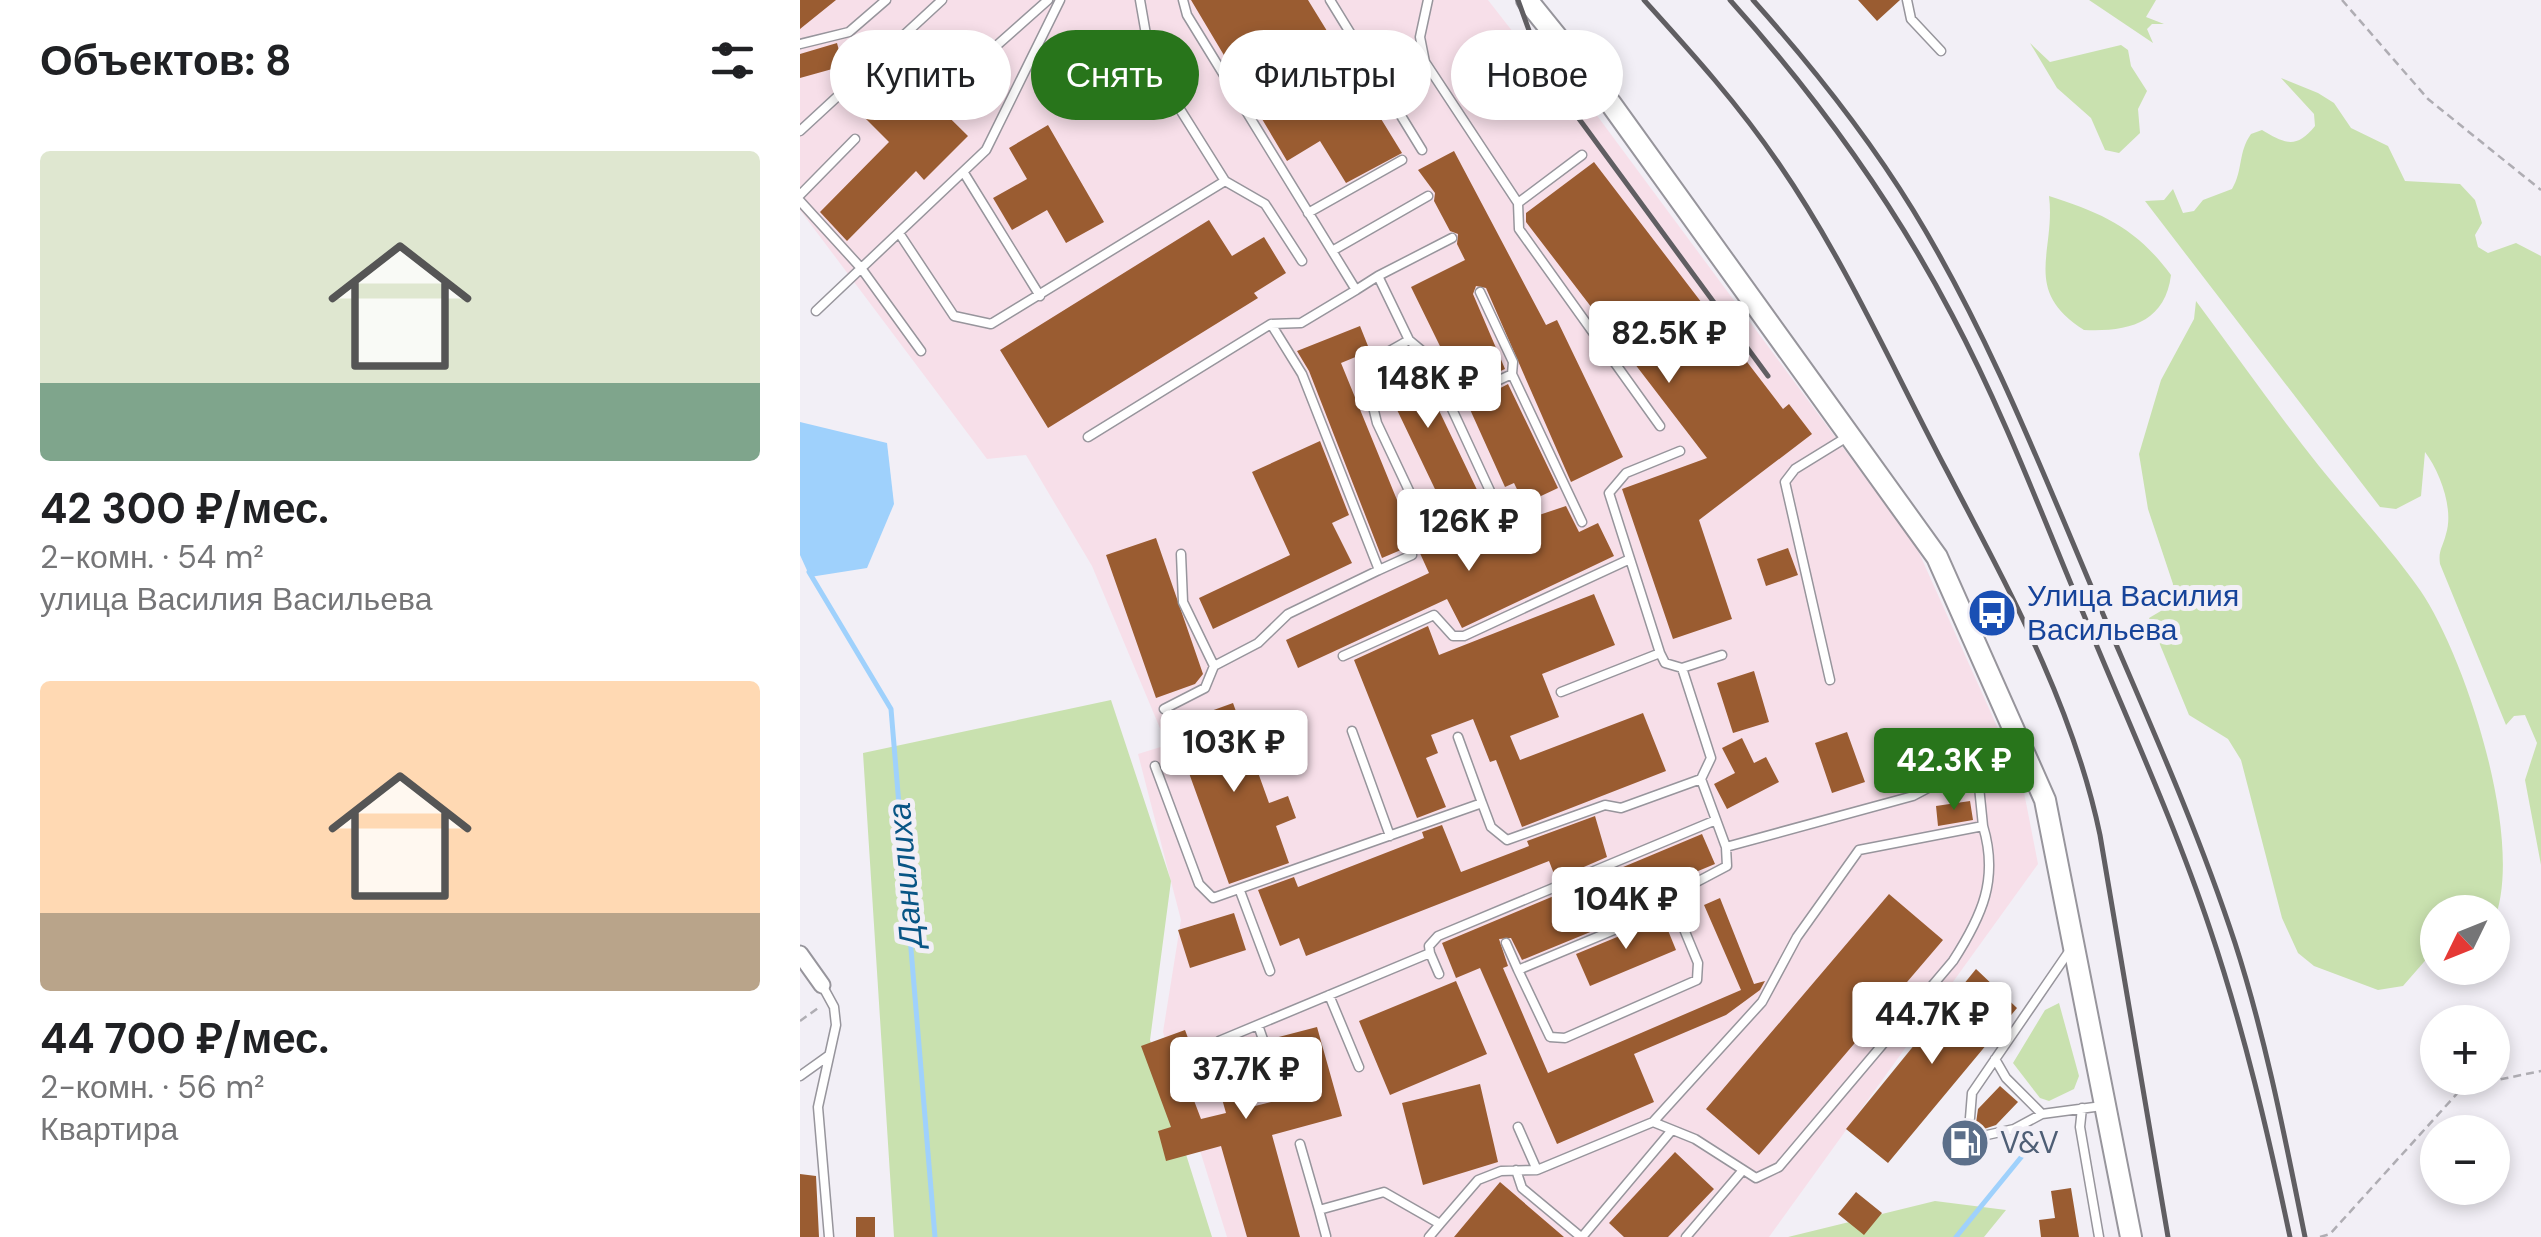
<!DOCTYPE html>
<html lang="ru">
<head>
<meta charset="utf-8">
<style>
  :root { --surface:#fff; --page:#f2f2f2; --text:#202124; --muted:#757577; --accent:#28751b }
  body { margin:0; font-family:"DM Sans",sans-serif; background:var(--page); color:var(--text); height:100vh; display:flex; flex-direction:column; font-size:38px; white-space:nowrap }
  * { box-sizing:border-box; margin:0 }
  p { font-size:32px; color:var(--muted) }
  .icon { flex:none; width:55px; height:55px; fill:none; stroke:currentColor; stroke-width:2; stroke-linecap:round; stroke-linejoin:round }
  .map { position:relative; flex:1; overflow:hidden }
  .details { display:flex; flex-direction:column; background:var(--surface); width:800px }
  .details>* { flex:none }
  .hud { position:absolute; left:30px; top:30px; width:950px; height:90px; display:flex; gap:20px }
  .needle { width:65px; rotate:227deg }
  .buttons { position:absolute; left:1620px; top:895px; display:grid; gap:20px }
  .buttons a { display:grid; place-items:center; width:90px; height:90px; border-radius:50%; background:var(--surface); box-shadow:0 5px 15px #0003; font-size:50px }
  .price { position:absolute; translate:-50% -85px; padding:0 22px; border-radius:10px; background:#fff; color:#222; font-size:32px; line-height:65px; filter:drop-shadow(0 2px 5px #0008) }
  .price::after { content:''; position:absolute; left:50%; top:60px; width:30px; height:22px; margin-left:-15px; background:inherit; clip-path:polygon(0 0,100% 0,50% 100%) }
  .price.selected { background:var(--accent); color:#fff }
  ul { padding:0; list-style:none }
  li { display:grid; align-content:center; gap:20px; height:530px; padding:0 40px }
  li span { display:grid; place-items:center; height:310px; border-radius:10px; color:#555 }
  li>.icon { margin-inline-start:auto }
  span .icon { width:180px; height:180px; fill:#fffc; stroke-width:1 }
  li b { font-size:42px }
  h2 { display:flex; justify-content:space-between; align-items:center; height:120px; padding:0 40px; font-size:42px }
  .pill { padding:0 35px; border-radius:45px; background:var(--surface); box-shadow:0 5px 15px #0003; font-size:35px; line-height:90px }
  .pill.selected { background:var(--accent); color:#fff }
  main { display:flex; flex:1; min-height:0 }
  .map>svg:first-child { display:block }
  .industrial { fill:#f7dfe9 }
  .green { fill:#c9e1af }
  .water { fill:#9fd1fc }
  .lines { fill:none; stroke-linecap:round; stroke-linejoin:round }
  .stream { stroke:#9fd1fc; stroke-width:5 }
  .building { fill:#9a5c31 }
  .service-casing { stroke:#97959c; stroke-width:11 }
  .minor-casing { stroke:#97959c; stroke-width:19 }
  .secondary-casing { stroke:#97959c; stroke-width:24 }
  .path { stroke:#afadb3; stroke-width:2.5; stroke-dasharray:8 5; stroke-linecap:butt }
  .service { stroke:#fff; stroke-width:8 }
  .minor { stroke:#fff; stroke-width:15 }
  .secondary { stroke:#fff; stroke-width:20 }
  .rail { stroke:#605e62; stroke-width:5 }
  .labels { text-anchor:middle; stroke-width:10; stroke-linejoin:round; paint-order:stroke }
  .transit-label { font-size:30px; fill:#164399; stroke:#f2eff6; text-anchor:start }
  .service-label { font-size:30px; fill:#4e5e75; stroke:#f2eff6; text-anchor:start }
  .water-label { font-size:32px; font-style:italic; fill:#085585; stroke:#f2eff6 }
</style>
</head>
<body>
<main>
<section class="details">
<h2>Объектов: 8<svg class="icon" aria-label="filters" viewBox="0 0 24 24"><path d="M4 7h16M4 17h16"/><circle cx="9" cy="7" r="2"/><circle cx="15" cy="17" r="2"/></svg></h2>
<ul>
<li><span style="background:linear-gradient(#dfe7d0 75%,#7fa58c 0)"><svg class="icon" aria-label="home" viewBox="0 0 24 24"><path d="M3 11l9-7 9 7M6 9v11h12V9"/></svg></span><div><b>42 300 ₽/мес.</b><p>2-комн. · 54 m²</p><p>улица Василия Васильева</p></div></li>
<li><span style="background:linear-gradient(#ffd9b3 75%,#b9a48a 0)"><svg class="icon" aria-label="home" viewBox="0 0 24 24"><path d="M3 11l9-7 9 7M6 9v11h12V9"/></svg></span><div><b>44 700 ₽/мес.</b><p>2-комн. · 56 m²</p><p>Квартира</p></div></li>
</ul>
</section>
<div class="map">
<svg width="1741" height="1237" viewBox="0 0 1741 1237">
  <rect width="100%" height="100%" fill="#f2eff6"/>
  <path class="industrial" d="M0 0H688L727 50 744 44 1116 546 1222 782 1238 864 969 1237H427L363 1032 381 920 338 754 367 745 292 566 226 455 187 459 0 210Z"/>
  <path class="green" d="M1289 0H1356L1346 17 1364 24H1352L1347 29 1353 43Z
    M1230 43 1250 62 1321 45 1328 50 1331 66 1347 91 1338 109 1340 133 1319 153 1305 150 1291 118 1257 88Z
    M1481 78 1518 93 1534 103 1551 128 1588 146 1605 181 1660 184 1675 200 1682 223 1675 235 1678 247 1688 253 1716 243 1741 256V865L1725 780 1737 743 1725 715 1714 716 1706 725 1640 564C1638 550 1643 547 1646 534 1654 509 1640 472 1625 452L1621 496 1596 509 1580 507 1345 201 1364 200 1373 189 1383 213 1394 211 1403 200 1432 189C1443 171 1438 152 1451 134L1462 130C1484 143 1496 150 1515 126L1514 114Z
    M1249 196C1303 213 1337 229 1371 275 1365 323 1328 332 1284 330 1221 290 1256 252 1249 196Z
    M1396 301C1437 356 1476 412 1519 466 1552 507 1589 546 1620 590 1666 657 1727 846 1693 923L1692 912H1638L1637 947 1603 986 1578 990 1514 966 1498 953 1482 918 1441 760 1428 739 1389 715 1349 618 1371 605 1373 584 1348 509 1339 454 1361 380 1394 319Z
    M311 700 371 881 350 1040 412 1237H94L63 753Z
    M1259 1003 1279 1076 1274 1089 1249 1101 1240 1098 1213 1063 1245 1010Z
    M1135 1201 1206 1210 1184 1237H988Z"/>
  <path class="water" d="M0 422 87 443 94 504 67 568 10 577 0 555Z"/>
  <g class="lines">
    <path class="stream" d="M9 572 91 709 135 1237
      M1156 1237 1227 1150"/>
  </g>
  <path class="building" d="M0 0H36L0 29Z
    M391 0H508L602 153 546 183 520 141 487 161Z
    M1058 0H1100L1077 21Z
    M37 43 43 66 0 78V54Z
    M90 59 168 136 124 180 116 171 47 241 20 212 89 142 46 99Z
    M248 125 304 222 266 243 247 210 212 230 193 198 227 179 209 148Z
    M654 151 746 325 757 320 823 457 771 482 686 288 676 286 673 294 705 369 661 389 611 287 665 260 657 244 658 234 650 231 634 201 635 193 618 170Z
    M794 162 983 409 989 404 1012 434 899 520 932 619 873 639 822 489 907 458 726 222V213Z
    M409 220 432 256 464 237 486 273 454 293 458 298 248 428 200 350Z
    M560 326 570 351 541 363 615 544 582 558 509 371 497 351Z
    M611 352 679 494 645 510 577 368Z
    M708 384 758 488 724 504 714 483 705 487 668 405Z
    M520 441 549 515 532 523 552 563 413 629 399 598 490 555 452 472Z
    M692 501 702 523 725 513 727 519 766 506 779 532 798 523 814 556 662 628 647 599 498 668 486 640 629 573 613 538 686 508Z
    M356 538 403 674 395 684 356 698 306 555Z
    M988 548 998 575 966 586 957 559Z
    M794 594 815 645 742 674 759 717 710 736 720 760 843 713 866 771 722 827 696 760 690 762 673 719 631 735 638 753 626 758 646 807 617 818 554 660 628 626 639 655Z
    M954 671 969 722 933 733 917 683Z
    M433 703 469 803 488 796 496 818 476 826 489 863 429 884 376 737 390 732 386 720Z
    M1047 732 1065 782 1032 793 1015 743Z
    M942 738 954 763 966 757 979 782 927 809 914 784 935 773 922 748Z
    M1170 801 1173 820 1138 826 1136 806Z
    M795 816 807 857 756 879 749 861 506 956 499 938 480 946 458 890 494 877 498 887 624 838 622 832 642 825 661 872 729 846 727 841Z
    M902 834 915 864 833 898 839 912 722 960 711 938 699 939 708 966 703 968 748 1073 941 990 904 905 920 898 954 984 965 981 960 990 926 1015 834 1054 854 1102 757 1144 680 968 656 978 642 943Z
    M1089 894 1143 940 959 1155 906 1109Z
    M434 913 446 950 390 968 378 930Z
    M863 918 876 950 790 986 776 954Z
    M1176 969 1217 1008 1088 1163 1046 1129Z
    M656 981 687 1054 590 1095 559 1021Z
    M517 1027 542 1116 472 1135 500 1237H447L421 1146 366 1161 358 1131 371 1127 341 1046 385 1030 402 1075 387 1082 401 1119 426 1113 418 1085 447 1076 455 1106 487 1098 471 1039Z
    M680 1084 698 1162 623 1185 602 1103Z
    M1200 1086 1218 1102 1196 1125 1181 1130 1182 1140 1166 1159 1148 1143 1165 1123H1176L1178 1109Z
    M875 1152 914 1189 868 1237H824L809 1223Z
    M0 1174 16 1176 19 1237H0Z
    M700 1182 764 1237H654Z
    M1271 1188 1279 1237H1241L1239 1220 1255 1218 1251 1191Z
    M1056 1192 1082 1213 1064 1235 1038 1214Z
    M56 1217H75V1237H56Z"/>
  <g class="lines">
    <g class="service-casing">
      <path id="service" d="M530 0 622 150
        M628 0 620 37 625 62 718 203 719 229 860 426
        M1107 0 1111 19 1141 51
        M0 44 49 32 86 0
        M126 76 148 57 186 55 248 0
        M0 131 142 0
        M164 173 240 296
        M425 181 465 204 502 261
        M0 195 55 139
        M0 201 61 268 121 351
        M718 203 782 155
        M508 213 602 160
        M99 233 154 316 191 324 425 181 351 63 340 0
        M532 251 628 196
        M578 276 652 238
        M556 290 578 276 609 340 563 366 577 423 620 514 632 524 683 501 690 491 627 355 609 340
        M680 292 713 362 712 374
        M16 311 186 150 260 0
        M650 403 712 374 782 522
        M288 437 471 324 501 323 556 290 387 15 383 0
        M880 451 826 473 809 493 860 653 865 663 882 668 911 758 901 779 926 847 1113 796 1147 778 1221 751
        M381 554 383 602 414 666
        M579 570 612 555
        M543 656 634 615 653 636H664L830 559
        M882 668 922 655
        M1030 680 985 482 995 469 1047 437
        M761 692 860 653
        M364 709 405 688 414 666 458 643 488 614 579 570 502 374 471 324
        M552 731 590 836
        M658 737 682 803
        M355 766 399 884 413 898 682 803 691 827 707 840 805 805 821 808 901 779
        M440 891 470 971
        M706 943 718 970 874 905 891 885 927 866 926 847
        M630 953 639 974
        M718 970 750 1037 765 1038 897 980 898 963 874 905
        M22 985 34 1007 36 1025 18 1107 29 1237
        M529 995 559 1067
        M458 1025 480 1088
        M419 1041 630 953 629 946 638 936 916 820
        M1195 1059 1206 1078 1242 1114
        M0 1076 28 1056
        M401 1083 470 1060
        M1282 1108 1280 1127 1299 1237
        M1170 1118 1172 1093 1270 950
        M853 1122 895 1139 956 1178 979 1167 1153 961C1182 916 1199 879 1183 826
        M718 1127 737 1170
        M1187 1135 1214 1129 1242 1114 1302 1106
        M500 1144 519 1210 584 1192 640 1224 678 1180 701 1171 737 1170 853 1122 962 1002 997 937 1059 850 1183 826 1177 767
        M716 1170 722 1188 781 1237
        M519 1210 526 1236
        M629 1237 640 1224
        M782 1237 872 1130
        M886 1237 943 1170"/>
    </g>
    <g class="minor-casing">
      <path id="minor" d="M0 954 22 985"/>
    </g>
    <g class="secondary-casing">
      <path id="secondary" d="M727 0 811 104 1137 557 1245 800 1331 1237"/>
    </g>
    <path class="path" d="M1542 0 1628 99 1741 190
      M0 1021 21 1006
      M1520 1237 1530 1234 1663 1087 1741 1071"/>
    <use href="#service" class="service"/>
    <use href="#minor" class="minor"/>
    <use href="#secondary" class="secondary"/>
    <path class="rail" d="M718 0 735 47 763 97 968 376
      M844 0C892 53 939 105 979 164 1045 260 1093 369 1147 471 1208 588 1273 705 1300 835L1368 1237
      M930 0C1016 96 1092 200 1152 315 1204 413 1243 518 1286 620 1328 722 1375 824 1410 929 1444 1030 1468 1133 1490 1237
      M953 0C1012 66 1067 135 1113 210 1187 331 1239 463 1294 593 1343 708 1396 824 1435 943 1466 1039 1485 1138 1505 1237"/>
  </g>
  <defs>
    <g id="bus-disc" transform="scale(2.5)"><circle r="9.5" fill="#1a4fb4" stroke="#f2eff6"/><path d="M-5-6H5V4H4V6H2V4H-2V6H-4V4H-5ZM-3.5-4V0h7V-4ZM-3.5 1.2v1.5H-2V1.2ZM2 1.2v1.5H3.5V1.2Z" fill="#fff"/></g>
    <g id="fuel-disc" transform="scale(2.5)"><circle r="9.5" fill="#5c6f8a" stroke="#f2eff6"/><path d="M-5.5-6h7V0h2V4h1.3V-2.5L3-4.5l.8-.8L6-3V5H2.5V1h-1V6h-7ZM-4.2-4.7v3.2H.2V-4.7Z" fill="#fff"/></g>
  </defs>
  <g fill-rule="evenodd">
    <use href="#bus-disc" x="1192" y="613"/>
    <use href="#fuel-disc" x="1165" y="1143"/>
  </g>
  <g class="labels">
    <g class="transit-label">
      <text x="1227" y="606">Улица Василия<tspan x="1227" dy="34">Васильева</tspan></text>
    </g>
    <g class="service-label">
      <text x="1200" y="1153">V&amp;V</text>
    </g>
    <g class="water-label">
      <text transform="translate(105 875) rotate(-95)" y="11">Данилиха</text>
    </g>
  </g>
</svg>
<div class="buttons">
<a><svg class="needle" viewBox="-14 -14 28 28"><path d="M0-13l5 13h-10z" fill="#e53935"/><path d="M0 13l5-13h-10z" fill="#757577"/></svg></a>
<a>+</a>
<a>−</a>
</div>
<b class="price" style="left:869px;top:386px">82.5K ₽</b>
<b class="price" style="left:628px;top:431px">148K ₽</b>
<b class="price" style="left:669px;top:574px">126K ₽</b>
<b class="price" style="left:434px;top:795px">103K ₽</b>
<b class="price selected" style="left:1154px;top:813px">42.3K ₽</b>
<b class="price" style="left:826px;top:952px">104K ₽</b>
<b class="price" style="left:1132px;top:1067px">44.7K ₽</b>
<b class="price" style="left:446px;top:1122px">37.7K ₽</b>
<div class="hud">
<a class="pill">Купить</a>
<a class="pill selected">Снять</a>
<a class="pill">Фильтры</a>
<a class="pill">Новое</a>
</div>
</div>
</main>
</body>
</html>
